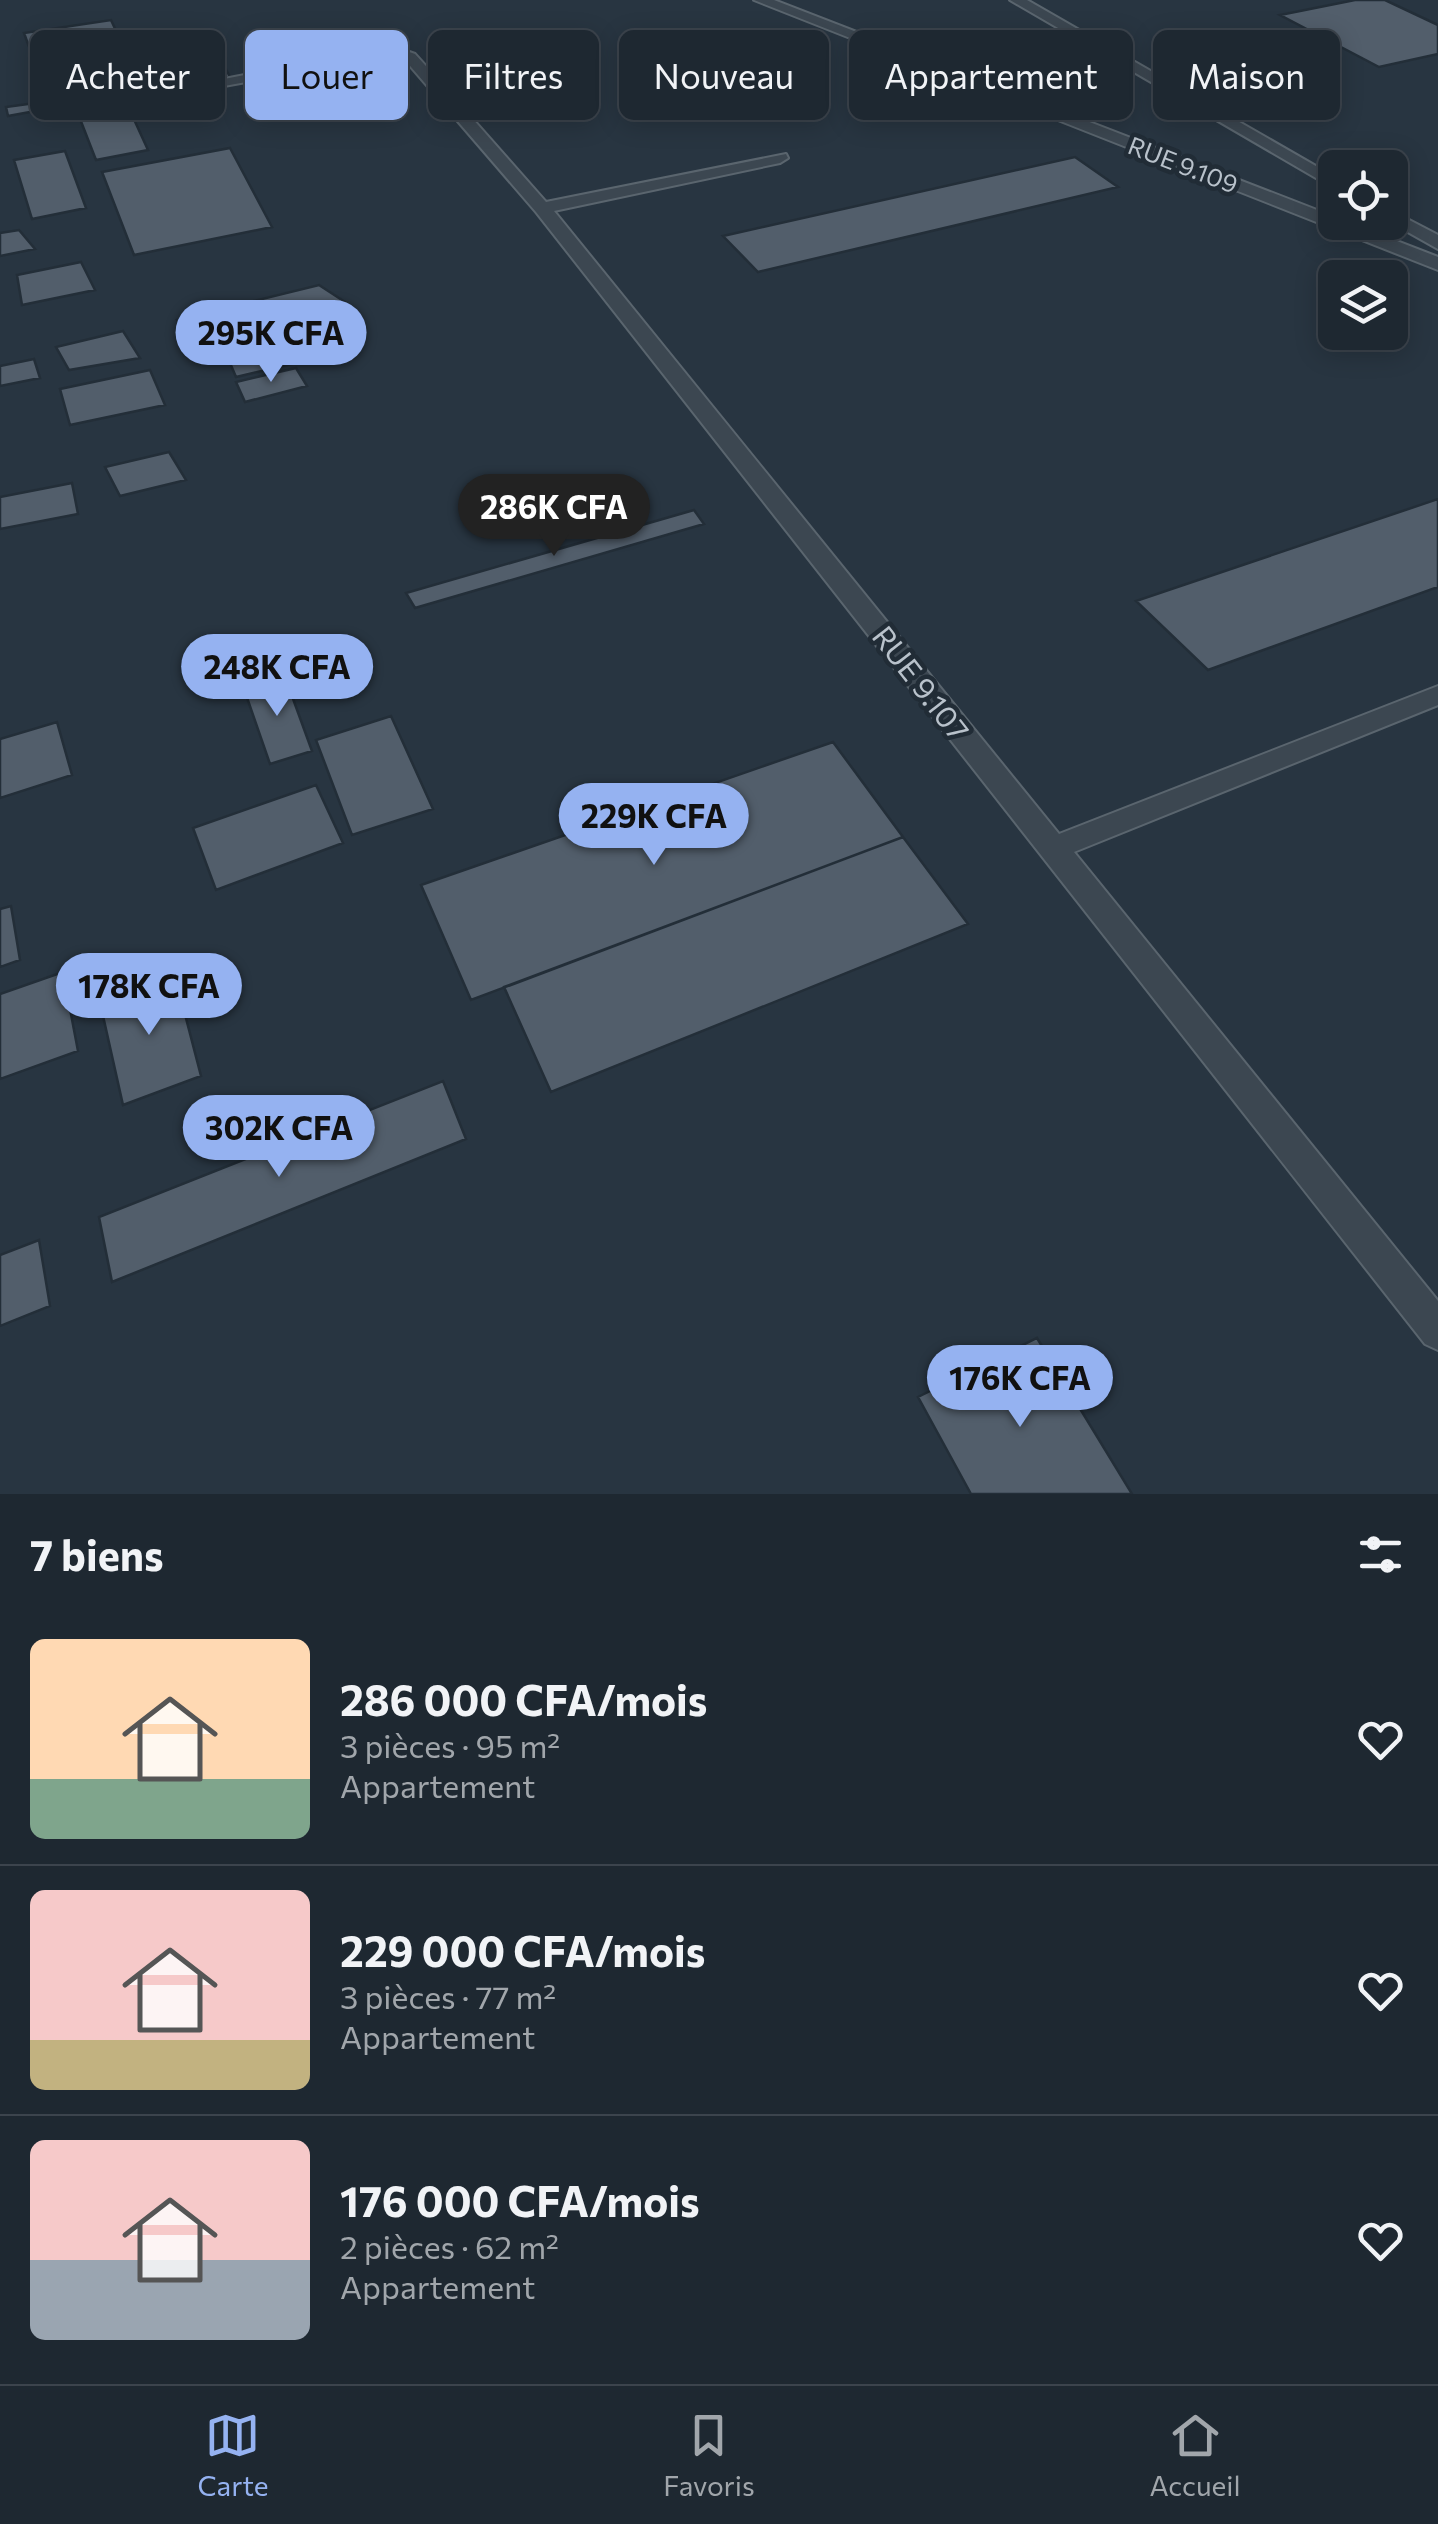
<!DOCTYPE html>
<html lang="fr">
<head>
<meta charset="utf-8">
<style>
  :root { --surface:#1e2831; --page:#2b343d; --text:#f1f3f6; --muted:#a1a6ab; --line:#3c444d; --accent:#95b2f1 }
  body { margin:0; font-family:Commissioner,sans-serif; background:var(--page); color:var(--text); height:100vh; display:flex; flex-direction:column; font-size:38px; white-space:nowrap }
  * { box-sizing:border-box; margin:0 }
  p { font-size:32px; color:var(--muted) }
  .icon { flex:none; width:55px; height:55px; fill:none; stroke:currentColor; stroke-width:2; stroke-linecap:round; stroke-linejoin:round }
  .map { position:relative; height:1494px; overflow:hidden }
  .panel { display:flex; flex-direction:column; background:var(--surface); flex:1 }
  .panel>* { flex:none }
  .banner { position:absolute; left:30px; top:30px; width:1380px; height:90px; display:flex; gap:20px }
  .fabs { position:absolute; left:1318px; top:150px; display:grid; gap:20px }
  .fabs a { display:grid; place-items:center; width:90px; height:90px; border-radius:15px; background:var(--surface); box-shadow:0 5px 25px #0003,0 0 0 2px var(--line); font-size:50px }
  .price { position:absolute; translate:-50% -85px; padding:0 22px; border-radius:35px; background:var(--accent); color:#111; font-size:32px; line-height:65px; filter:drop-shadow(0 2px 5px #0008) }
  .price::after { content:''; position:absolute; left:50%; top:60px; width:30px; height:22px; margin-left:-15px; background:inherit; clip-path:polygon(0 0,100% 0,50% 100%) }
  .price.on { background:#222; color:#fff }
  ul { padding:0; list-style:none }
  li { display:flex; align-items:center; gap:30px; height:250px; padding:0 30px }
  li+li { border-top:2px solid var(--line) }
  li span { display:grid; place-items:center; flex:none; width:280px; height:200px; border-radius:15px; color:#555 }
  li>.icon { margin-inline-start:auto }
  span .icon { width:120px; height:120px; fill:#fffc; stroke-width:1 }
  li b { font-size:42px }
  h2 { display:flex; justify-content:space-between; align-items:center; height:120px; padding:0 30px; font-size:42px }
  .chip { padding:0 35px; border-radius:15px; background:var(--surface); box-shadow:0 5px 25px #0003,0 0 0 2px var(--line); font-size:35px; line-height:90px }
  .chip.on { background:var(--accent); color:#111 }
  .menu { display:flex; justify-content:space-around; align-items:center; height:140px; border-top:2px solid var(--line); background:var(--surface); font-size:28px; color:var(--muted) }
  .menu a { display:grid; justify-items:center; gap:5px }
  .menu .on { color:var(--accent) }
  .map>svg:first-child { display:block }
  .building { fill:#525e6b; stroke:#232e38; stroke-width:2.5 }
  .lines { fill:none; stroke-linecap:round; stroke-linejoin:round }
  .lane-casing { stroke:#5a656e; stroke-width:4 }
  .lane { fill:#3c4751; fill-rule:evenodd }
  .labels { text-anchor:middle; stroke-width:9; stroke-linejoin:round; paint-order:stroke }
  .far-street-label { font-size:25px; fill:#b9c2cb; stroke:#212c36 }
  .street-label { font-size:30px; fill:#b9c2cb; stroke:#212c36 }
</style>
</head>
<body>
<div class="map">
<svg width="1438" height="1494" viewBox="0 0 1438 1494">
  <rect width="100%" height="100%" fill="#283541"/>
  <path class="building" d="M1355 0H1385L1438 25V54L1379 67 1280 15Z
    M111 20 137 76 45 91 24 33Z
    M222 62 230 77 123 95 116 80Z
    M116 80 148 150 96 160 68 88Z
    M50 101 52 108 8 116 6 107Z
    M230 148 272 227 134 255 102 172Z
    M65 151 86 208 32 219 14 160Z
    M1075 157 1118 187 758 272 723 236Z
    M19 230 35 249 0 256V233Z
    M81 262 95 290 22 305 17 275Z
    M319 285 345 302 190 339 177 320Z
    M123 331 140 358 69 370 56 347Z
    M291 347 304 361 236 377 230 363Z
    M34 359 40 378 0 386V366Z
    M296 368 307 386 245 402 236 382Z
    M150 370 165 405 70 425 60 389Z
    M169 452 186 480 120 496 105 467Z
    M72 483 78 514 0 529V497Z
    M1438 499V587L1208 670 1136 601Z
    M694 510 704 524 415 608 406 593Z
    M284 674 312 751 270 764 243 686Z
    M391 716 433 809 352 835 316 740Z
    M57 722 72 775 0 798V739Z
    M833 742 903 837 471 1000 421 885Z
    M316 785 343 843 216 890 193 828Z
    M903 837 968 924 551 1092 504 987Z
    M11 906 20 960 0 967V909Z
    M63 972 78 1051 0 1079V994Z
    M174 972 201 1076 123 1105 99 998Z
    M443 1081 466 1139 112 1282 99 1217Z
    M39 1240 50 1306 0 1326V1255Z
    M1037 1338 1132 1494H971L918 1397Z"/>
  <g class="lines">
    <g class="lane-casing">
      <path id="lane" d="M754 0H774L1335 217V222H1348L1438 257V270Z
        M1010 0H1027L1335 177V189Z
        M392 46 415 54 434 75 563 54 566 57 558 62 441 83 546 202 786 154 788 158 780 163 554 211 1059 834 1438 686V705L1074 852 1438 1301V1350L1425 1344 536 212 405 60 391 56 191 92 183 87Z
        M1390 210 1438 235V249L1390 222Z"/>
    </g>
    <use href="#lane" class="lane"/>
  </g>
  <g class="labels">
    <g class="far-street-label">
      <text transform="translate(1183 165) rotate(21)" y="9">RUE 9.109</text>
    </g>
    <g class="street-label">
      <text transform="translate(920 684) rotate(52)" y="10">RUE 9.107</text>
    </g>
  </g>
</svg>
<div class="fabs">
<a><svg class="icon" aria-label="locate" viewBox="0 0 24 24"><circle cx="12" cy="12" r="6"/><path d="M12 2v4M12 18v4M2 12h4M18 12h4"/></svg></a>
<a><svg class="icon" aria-label="layers" viewBox="0 0 24 24"><path d="M12 4l9 5-9 5-9-5zM3 14l9 5 9-5"/></svg></a>
</div>
<b class="price" style="left:271px;top:385px">295K CFA</b>
<b class="price on" style="left:554px;top:559px">286K CFA</b>
<b class="price" style="left:277px;top:719px">248K CFA</b>
<b class="price" style="left:654px;top:868px">229K CFA</b>
<b class="price" style="left:149px;top:1038px">178K CFA</b>
<b class="price" style="left:279px;top:1180px">302K CFA</b>
<b class="price" style="left:1020px;top:1430px">176K CFA</b>
<div class="banner">
<a class="chip">Acheter</a>
<a class="chip on">Louer</a>
<a class="chip">Filtres</a>
<a class="chip">Nouveau</a>
<a class="chip">Appartement</a>
<a class="chip">Maison</a>
</div>
</div>
<section class="panel">
<h2>7 biens<svg class="icon" aria-label="filters" viewBox="0 0 24 24"><path d="M4 7h16M4 17h16"/><circle cx="9" cy="7" r="2"/><circle cx="15" cy="17" r="2"/></svg></h2>
<ul>
<li><span style="background:linear-gradient(#ffd9b3 70%,#7fa58c 0)"><svg class="icon" aria-label="home" viewBox="0 0 24 24"><path d="M3 11l9-7 9 7M6 9v11h12V9"/></svg></span><div><b>286 000 CFA/mois</b><p>3 pièces · 95 m²</p><p>Appartement</p></div><svg class="icon" aria-label="heart" viewBox="0 0 24 24"><path d="M12 20l-8-8c-3-5 5-10 8-4 3-6 11-1 8 4z"/></svg></li>
<li><span style="background:linear-gradient(#f6c9c9 75%,#c2b280 0)"><svg class="icon" aria-label="home" viewBox="0 0 24 24"><path d="M3 11l9-7 9 7M6 9v11h12V9"/></svg></span><div><b>229 000 CFA/mois</b><p>3 pièces · 77 m²</p><p>Appartement</p></div><svg class="icon" aria-label="heart" viewBox="0 0 24 24"><path d="M12 20l-8-8c-3-5 5-10 8-4 3-6 11-1 8 4z"/></svg></li>
<li><span style="background:linear-gradient(#f6c9c9 60%,#9aa5b1 0)"><svg class="icon" aria-label="home" viewBox="0 0 24 24"><path d="M3 11l9-7 9 7M6 9v11h12V9"/></svg></span><div><b>176 000 CFA/mois</b><p>2 pièces · 62 m²</p><p>Appartement</p></div><svg class="icon" aria-label="heart" viewBox="0 0 24 24"><path d="M12 20l-8-8c-3-5 5-10 8-4 3-6 11-1 8 4z"/></svg></li>
</ul>
</section>
<nav class="menu">
<a class="on"><svg class="icon" aria-label="map" viewBox="0 0 24 24"><path d="M3 6l6-2 6 2 6-2v14l-6 2-6-2-6 2zM9 4v14M15 6v14"/></svg>Carte</a>
<a><svg class="icon" aria-label="saved" viewBox="0 0 24 24"><path d="M7 4h10v16l-5-4-5 4z"/></svg>Favoris</a>
<a><svg class="icon" aria-label="home" viewBox="0 0 24 24"><path d="M3 11l9-7 9 7M6 9v11h12V9"/></svg>Accueil</a>
</nav>
</body>
</html>
